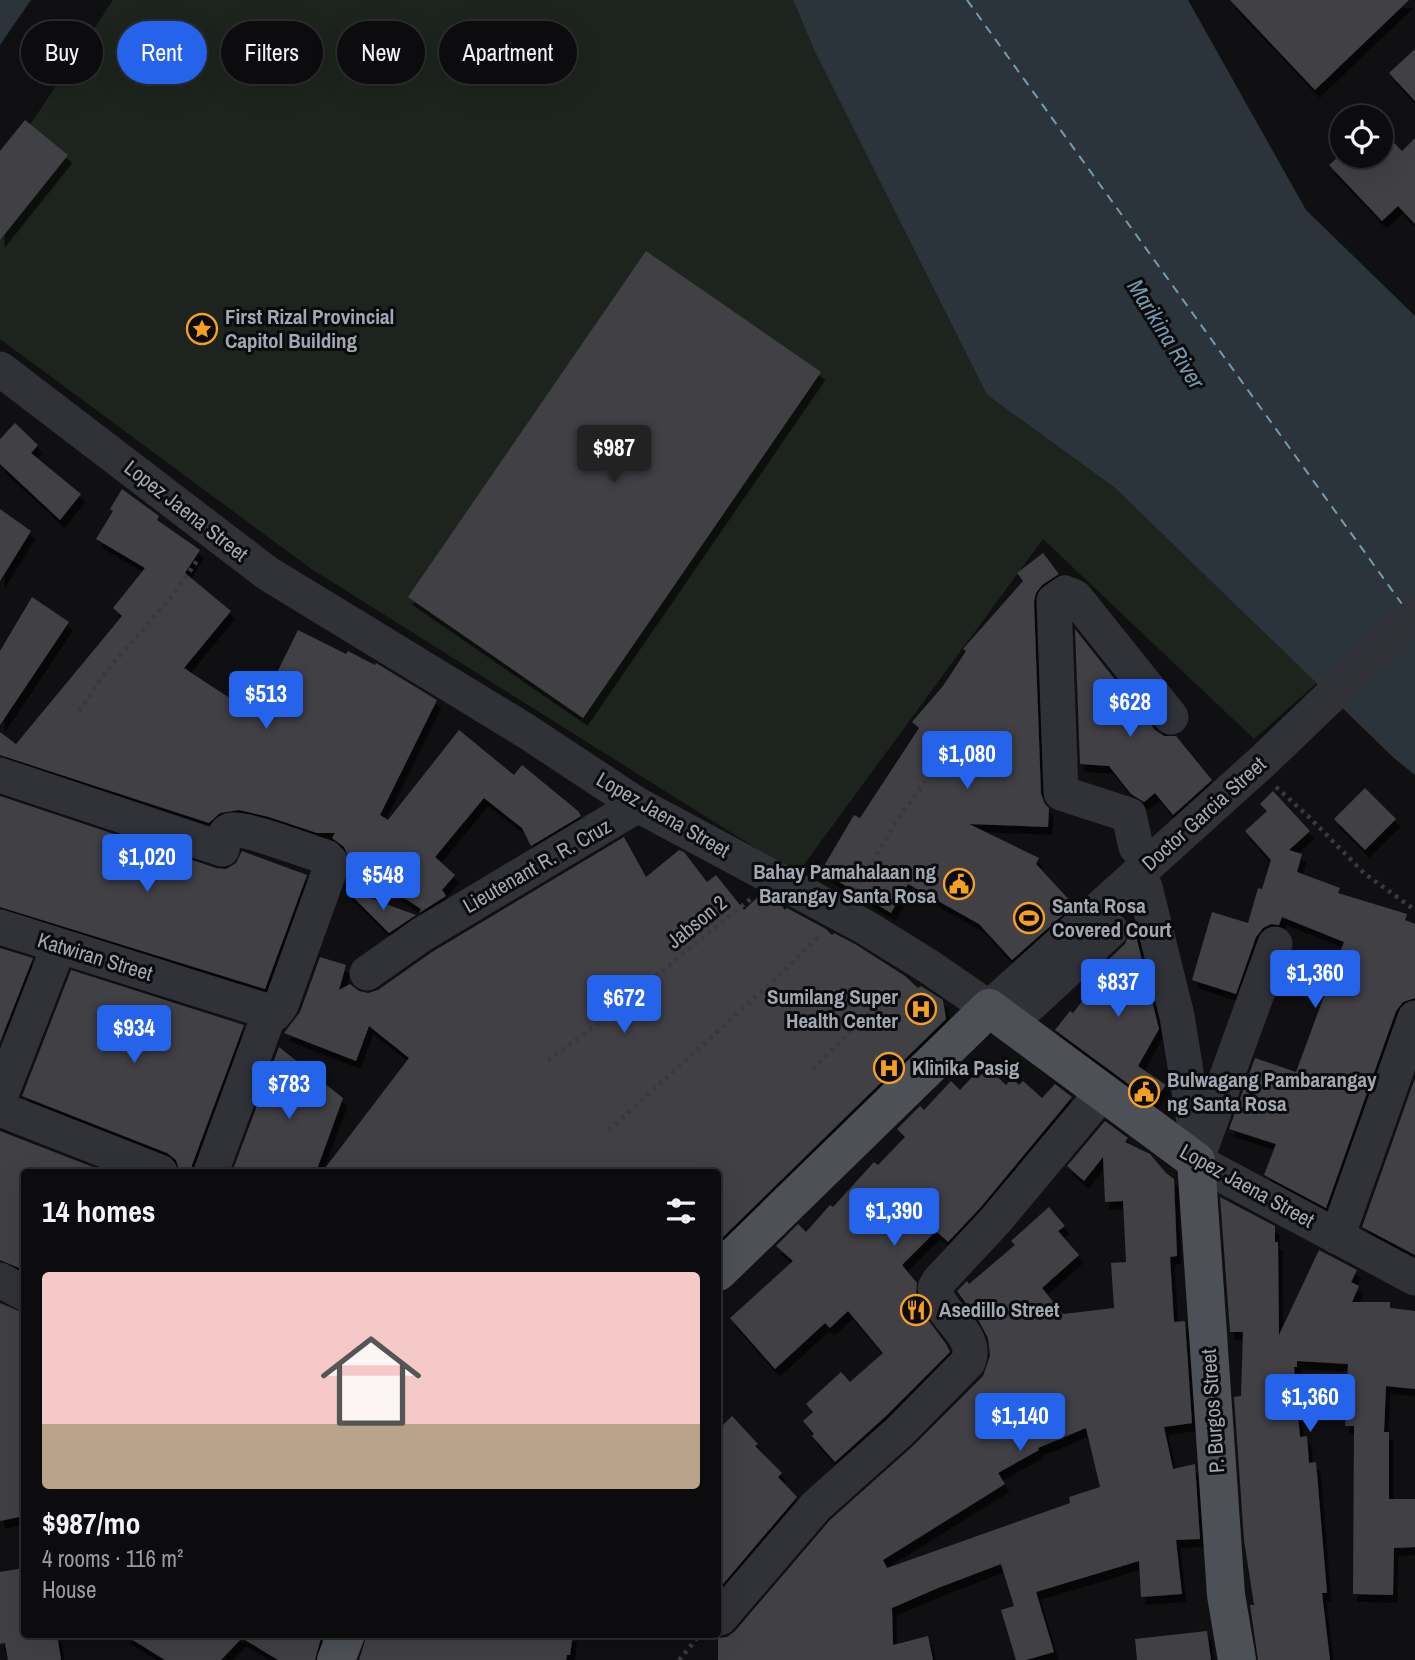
<!DOCTYPE html>
<html lang="en">
<head>
<meta charset="utf-8">
<style>
  :root { --surface:#0c0c0e; --page:#151517; --text:#f1f3f6; --muted:#9a9b9e; --line:#2c2c2e; --accent:#2563eb }
  body { margin:0; font-family:"Archivo Narrow",sans-serif; background:var(--page); color:var(--text); height:100vh; display:flex; flex-direction:column; font-size:26px; white-space:nowrap }
  * { box-sizing:border-box; margin:0 }
  p { font-size:23px; color:var(--muted) }
  .icon { flex:none; width:38px; height:38px; fill:none; stroke:currentColor; stroke-width:2; stroke-linecap:round; stroke-linejoin:round }
  .map { position:relative; flex:1; overflow:hidden }
  .panel { position:absolute; left:21px; top:1169px; width:700px; height:469px; display:flex; flex-direction:column; background:var(--surface); border-radius:7px; box-shadow:0 7px 28px #0002,0 0 0 2px var(--line) }
  .panel>* { flex:none }
  .top-card { position:absolute; left:21px; top:21px; width:700px; height:63px; display:flex; gap:14px }
  .controls { position:absolute; left:1330px; top:105px; display:grid; gap:14px }
  .controls a { display:grid; place-items:center; width:63px; height:63px; border-radius:50%; background:var(--surface); box-shadow:0 7px 28px #0002,0 0 0 2px var(--line); font-size:35px }
  .price { position:absolute; translate:-50% -60px; padding:0 16px; border-radius:7px; background:var(--accent); color:#fff; font-size:23px; line-height:46px; filter:drop-shadow(0 2px 4px #0008) }
  .price::after { content:''; position:absolute; left:50%; top:42px; width:21px; height:16px; margin-left:-10px; background:inherit; clip-path:polygon(0 0,100% 0,50% 100%) }
  .price.active { background:#222; color:#fff }
  ul { padding:0; list-style:none }
  li { display:grid; align-content:center; gap:14px; height:371px; padding:0 21px }
  li+li { border-top:2px solid var(--line) }
  li span { display:grid; place-items:center; height:217px; border-radius:7px; color:#555 }
  li>.icon { margin-inline-start:auto }
  span .icon { width:126px; height:126px; fill:#fffc; stroke-width:1 }
  li b { font-size:30px }
  h2 { display:flex; justify-content:space-between; align-items:center; height:84px; padding:0 21px; font-size:30px }
  .tag { padding:0 24px; border-radius:32px; background:var(--surface); box-shadow:0 7px 28px #0002,0 0 0 2px var(--line); font-size:24px; line-height:63px }
  .tag.active { background:var(--accent); color:#fff }
  .map>svg:first-child { display:block }
  .green { fill:#1d241d }
  .water { fill:#2a343a }
  .lines { fill:none; stroke-linecap:round; stroke-linejoin:round }
  .ferry { stroke:#7699af; stroke-width:2; stroke-dasharray:9 7; stroke-linecap:butt }
  .building { fill:#3f4045; fill-rule:evenodd; filter:url(#shadow) }
  .path { stroke:#373a3e; stroke-width:4.5; stroke-dasharray:3.5 5; stroke-linecap:butt }
  .minor { stroke:#313237; stroke-width:35 }
  .major { stroke:#4d5056; stroke-width:38 }
  .labels { text-anchor:middle; stroke-width:6; stroke-linejoin:round; paint-order:stroke }
  .poi-label { font-size:21px; font-weight:bold; fill:#a1a8b3; stroke:#0b0b0d; text-anchor:start }
  .street-label { font-size:21px; fill:#a1a8b3; stroke:#0b0b0d }
  .water-label { font-size:23px; font-style:italic; fill:#7699af; stroke:#0b0b0d }
</style>
</head>
<body>
<div class="map">
<svg width="1415" height="1660" viewBox="0 0 1415 1660">
  <defs>
    <filter id="shadow"><feDropShadow dx="4.5" dy="8" stdDeviation="0" flood-color="#0009"/></filter>
  </defs>
  <rect width="100%" height="100%" fill="#101012"/>
  <path class="green" d="M113 0H793L815 52 987 395 1115 488 1317 683 1254 739 1043 539 797 874 310 568 0 339V170Z"/>
  <path class="water" d="M0 0H31L0 45Z
    M793 0H1188L1306 210 1415 316V775L1395 759 1115 488 987 395 815 52Z"/>
  <g class="lines">
    <path class="ferry" d="M967 0 1402 604"/>
  </g>
  <path class="building" d="M1230 0H1409L1315 90Z
    M1415 49V101L1389 73Z
    M25 120 68 155 0 240V151Z
    M1381 129 1402 151 1415 138V224L1398 206 1382 221 1329 165 1339 156H1381Z
    M646 251 821 372 583 718 408 597Z
    M15 423 38 445 31 453 81 494 60 520 0 464V439Z
    M122 489 159 516 157 520 200 550 185 573 231 611 184 668 228 697 230 694 258 711 298 630 346 654 348 651 375 665 376 663 437 700 380 815 388 820 459 730 514 775 522 765 578 811 581 816 531 846 522 828 484 798 435 857 455 875 442 890 446 896 419 913 421 909 351 863 344 847 332 838 335 833H317L269 817 239 810 220 813 209 823 0 755V732L16 744 122 616 113 608 145 568 96 539 113 511 110 509Z
    M0 509 31 531 0 581Z
    M1043 553 1059 574 1042 585 1036 593 1034 602 1041 794 1045 804 1049 808 1048 827 969 824 1039 858 1036 864 1074 905 1012 960 979 924 908 884 891 913 821 871 854 815 860 818 919 728 912 722 943 686 966 651 963 649 1023 581 1017 573Z
    M32 597 69 622 0 725V651Z
    M1075 629 1155 730 1164 736H1176L1212 780 1173 815 1155 793 1144 802 1131 794 1109 766 1080 764Z
    M1365 788 1396 819 1365 850 1334 819Z
    M1273 791 1310 831 1289 850 1302 854 1297 872 1340 888 1338 893 1407 914 1405 920 1415 924V998L1403 1002 1396 1011 1326 1208 1264 1175 1276 1144 1229 1129 1255 1058 1296 1072 1344 942 1282 917 1279 925 1271 924 1263 928 1256 937 1236 994 1192 980 1212 912 1248 923 1258 888 1262 889 1271 860 1245 831 1267 811 1260 804Z
    M0 796 216 868 226 869 236 863 242 851 307 875 265 989 0 907Z
    M624 837 646 877 679 850 684 852 707 882 716 875 744 910 761 894 780 904 785 910 787 908 826 929 832 935 834 933 855 944 905 976 918 988 921 986 943 1000 946 1019 718 1242V1172H322L409 1058 369 1026 356 1061 284 1033 300 1012 320 957 346 965 339 990 350 984 359 991 368 993 378 990 432 952Z
    M345 889 416 915 389 933Z
    M1133 924 1159 1029 1138 1066 1166 1085 1153 1102 1055 1030 1070 1011 1073 1013 1097 982 1090 977 1125 944Z
    M0 948 33 958 0 1042Z
    M71 970 244 1025 192 1165 191 1172H180L176 1160 167 1153 22 1096Z
    M279 1047 343 1098 316 1172H232Z
    M987 1073H993L1006 1085 1012 1078 1019 1085 1023 1081 1042 1098 1055 1084 1072 1097 980 1208 948 1242 936 1231 902 1265 917 1283 916 1294 911 1300 923 1313 946 1344 950 1352 886 1416 835 1462 812 1436 814 1434 803 1421 813 1412 806 1404 841 1372 850 1382 883 1353 848 1311 830 1328 825 1323 775 1369 730 1318 793 1261 776 1246 798 1224 806 1232 830 1205 833 1207 874 1162 878 1165 905 1137 897 1129 920 1106 924 1110 951 1081 960 1090 972 1077Z
    M1415 1078V1255L1362 1227Z
    M1105 1121 1128 1138 1125 1142 1150 1154 1166 1173 1174 1179 1177 1256 1170 1257 1174 1322 1185 1321 1192 1423 1164 1427 1173 1469 1195 1464 1200 1539 1176 1540 1182 1594 1141 1597 1139 1561 1036 1592 1054 1652 1026 1660H1016L1001 1610 1014 1606 1001 1564 938 1588 892 1608 893 1645 928 1636 933 1660H718V1638L727 1637 735 1631 830 1520 914 1445 983 1376 990 1356 988 1338 979 1321 957 1291 967 1281 969 1284 1015 1245 1011 1241 1049 1207 1065 1226 1058 1231 1079 1255 1042 1288 1063 1314 1114 1308 1111 1263 1126 1262 1123 1201 1105 1202 1103 1157 1084 1181 1067 1166ZM1086 1428 1100 1487 1069 1497 1070 1503 887 1568 883 1560 1005 1484 998 1473 1039 1450 1038 1448Z
    M0 1131 106 1172H24V1270L0 1260Z
    M1220 1197 1275 1226V1242H1278L1279 1335 1319 1250 1357 1270 1351 1282 1359 1286 1352 1302H1390V1308L1415 1311V1389L1386 1386 1384 1432H1389V1499H1415V1547L1394 1548 1393 1595 1353 1594 1354 1426H1345L1348 1364 1297 1361V1367H1294L1300 1437 1307 1436 1309 1463 1316 1462 1327 1593H1322L1330 1660H1258L1250 1605H1254L1244 1540 1234 1397 1241 1396 1243 1332H1230Z
    M0 1303 24 1313V1516L0 1521Z
    M732 1416 758 1444 755 1446 782 1473 778 1477 797 1497 718 1590V1430Z
    M24 1568V1634H57L61 1660H8L5 1643 0 1644V1572Z
    M1207 1631 1211 1660H1137L1135 1639Z
    M123 1634H322L315 1660H278L242 1638 221 1660H165Z
    M367 1634H434L477 1639V1634H573L570 1655H567L566 1660H359Z"/>
  <g class="lines">
    <path class="path" d="M79 711 108 669 174 594 199 558
      M1276 787 1309 817 1365 874 1415 910
      M855 891 896 822 943 757 964 750
      M548 1060 587 1032 753 897
      M813 1069 872 1010
      M609 1130 782 973 819 936
      M679 1660 698 1637"/>
    <path class="minor" d="M0 369 267 573 526 731 638 805 865 927 928 966 989 1008 1264 760 1415 615
      M0 775 222 849C223 843 223 832 231 830 245 827 309 852 326 857L330 861 331 867 281 1005 275 1013 270 1012
      M1136 847 1129 815 1061 793 1054 601 1065 593 1075 597 1171 717
      M1145 887 1177 1016 1199 1152
      M0 927 270 1012
      M1275 944 1196 1161 1415 1278
      M367 973 421 935 638 805
      M1009 1024 1111 930
      M0 1097 59 946
      M0 1109 160 1172
      M211 1172 270 1012
      M1337 1237 1415 1018
      M0 1280 24 1293
      M720 1618 816 1506 900 1431 968 1362C980 1334 937 1315 935 1288L939 1281 995 1221 1102 1093"/>
    <path class="major" d="M718 1272 989 1008 1196 1161 1226 1595 1237 1660
      M336 1660 346 1634"/>
  </g>
  <defs>
    <g id="sight-ring" transform="scale(1.575)"><circle r="9.5" fill="#0b0b0d" stroke="#f59f25" stroke-width="1.5"/><path d="M0-6L1.8-2.2L6-1.7L2.9 1.2L3.7 5.4L0 3.3L-3.7 5.4L-2.9 1.2L-6-1.7L-1.8-2.2Z" fill="#f59f25"/></g>
    <g id="civic-ring" transform="scale(1.575)"><circle r="9.5" fill="#0b0b0d" stroke="#f59f25" stroke-width="1.5"/><path d="M-.6-6.5H3V-4.5H.6V-3L4-1V1h2V6H-6V1h2V-1L-.6-3ZM-1.2 2.5V6h2.4V2.5Z" fill="#f59f25"/></g>
    <g id="stadium-ring" transform="scale(1.575)"><circle r="9.5" fill="#0b0b0d" stroke="#f59f25" stroke-width="1.5"/><path d="M0-5a6.5 5 0 1 0 0 10a6.5 5 0 1 0 0-10ZM-3.5-1.8h7v3.6h-7Z" fill="#f59f25"/></g>
    <g id="hospital-ring" transform="scale(1.575)"><circle r="9.5" fill="#0b0b0d" stroke="#f59f25" stroke-width="1.5"/><path d="M-5-5h3v3.5h4V-5h3V5h-3V1.5h-4V5h-3Z" fill="#f59f25"/></g>
    <g id="restaurant-ring" transform="scale(1.575)"><circle r="9.5" fill="#0b0b0d" stroke="#f59f25" stroke-width="1.5"/><path d="M-5-6h1v4h1v-4h1v4h1v-4h1v5L-1.5 .5V6h-2V.5L-5-1ZM5-6V6H3V1.5H1.5Q1.5-4 5-6Z" fill="#f59f25"/></g>
  </defs>
  <g fill-rule="evenodd">
    <use href="#sight-ring" x="202" y="329"/>
    <use href="#civic-ring" x="959" y="884"/>
    <use href="#stadium-ring" x="1029" y="918"/>
    <use href="#hospital-ring" x="921" y="1009"/>
    <use href="#hospital-ring" x="889" y="1068"/>
    <use href="#civic-ring" x="1144" y="1092"/>
    <use href="#restaurant-ring" x="916" y="1310"/>
  </g>
  <g class="labels">
    <g class="poi-label">
      <text x="225" y="324">First Rizal Provincial<tspan x="225" dy="24">Capitol Building</tspan></text>
      <text x="936" y="879" text-anchor="end">Bahay Pamahalaan ng<tspan x="936" dy="24">Barangay Santa Rosa</tspan></text>
      <text x="1052" y="913">Santa Rosa<tspan x="1052" dy="24">Covered Court</tspan></text>
      <text x="898" y="1004" text-anchor="end">Sumilang Super<tspan x="898" dy="24">Health Center</tspan></text>
      <text x="912" y="1075">Klinika Pasig</text>
      <text x="1167" y="1087">Bulwagang Pambarangay<tspan x="1167" dy="24">ng Santa Rosa</tspan></text>
      <text x="939" y="1317">Asedillo Street</text>
    </g>
    <g class="street-label">
      <text transform="translate(186 511) rotate(38)" y="7">Lopez Jaena Street</text>
      <text transform="translate(1204 814) rotate(-42)" y="7">Doctor Garcia Street</text>
      <text transform="translate(663 815) rotate(30)" y="7">Lopez Jaena Street</text>
      <text transform="translate(537 866) rotate(-30)" y="7">Lieutenant R. R. Cruz</text>
      <text transform="translate(697 922) rotate(-39)" y="7">Jabson 2</text>
      <text transform="translate(95 957) rotate(17)" y="7">Katwiran Street</text>
      <text transform="translate(1247 1186) rotate(29)" y="7">Lopez Jaena Street</text>
      <text transform="translate(1213 1411) rotate(-94)" y="7">P. Burgos Street</text>
    </g>
    <g class="water-label">
      <text transform="translate(1166 334) rotate(58)" y="8">Marikina River</text>
    </g>
  </g>
</svg>
<div class="controls">
<a><svg class="icon" aria-label="locate" viewBox="0 0 24 24"><circle cx="12" cy="12" r="6"/><path d="M12 2v4M12 18v4M2 12h4M18 12h4"/></svg></a>
</div>
<b class="price active" style="left:614px;top:485px">$987</b>
<b class="price" style="left:266px;top:731px">$513</b>
<b class="price" style="left:1130px;top:739px">$628</b>
<b class="price" style="left:967px;top:791px">$1,080</b>
<b class="price" style="left:147px;top:894px">$1,020</b>
<b class="price" style="left:383px;top:912px">$548</b>
<b class="price" style="left:1315px;top:1010px">$1,360</b>
<b class="price" style="left:1118px;top:1019px">$837</b>
<b class="price" style="left:624px;top:1035px">$672</b>
<b class="price" style="left:134px;top:1065px">$934</b>
<b class="price" style="left:289px;top:1121px">$783</b>
<b class="price" style="left:894px;top:1248px">$1,390</b>
<b class="price" style="left:1310px;top:1434px">$1,360</b>
<b class="price" style="left:1020px;top:1453px">$1,140</b>
<div class="top-card">
<a class="tag">Buy</a>
<a class="tag active">Rent</a>
<a class="tag">Filters</a>
<a class="tag">New</a>
<a class="tag">Apartment</a>
</div>
<section class="panel">
<h2>14 homes<svg class="icon" aria-label="filters" viewBox="0 0 24 24"><path d="M4 7h16M4 17h16"/><circle cx="9" cy="7" r="2"/><circle cx="15" cy="17" r="2"/></svg></h2>
<ul>
<li><span style="background:linear-gradient(#f6c9c9 70%,#b9a48a 0)"><svg class="icon" aria-label="home" viewBox="0 0 24 24"><path d="M3 11l9-7 9 7M6 9v11h12V9"/></svg></span><div><b>$987/mo</b><p>4 rooms · 116 m²</p><p>House</p></div></li>
</ul>
</section>
</div>
</body>
</html>
